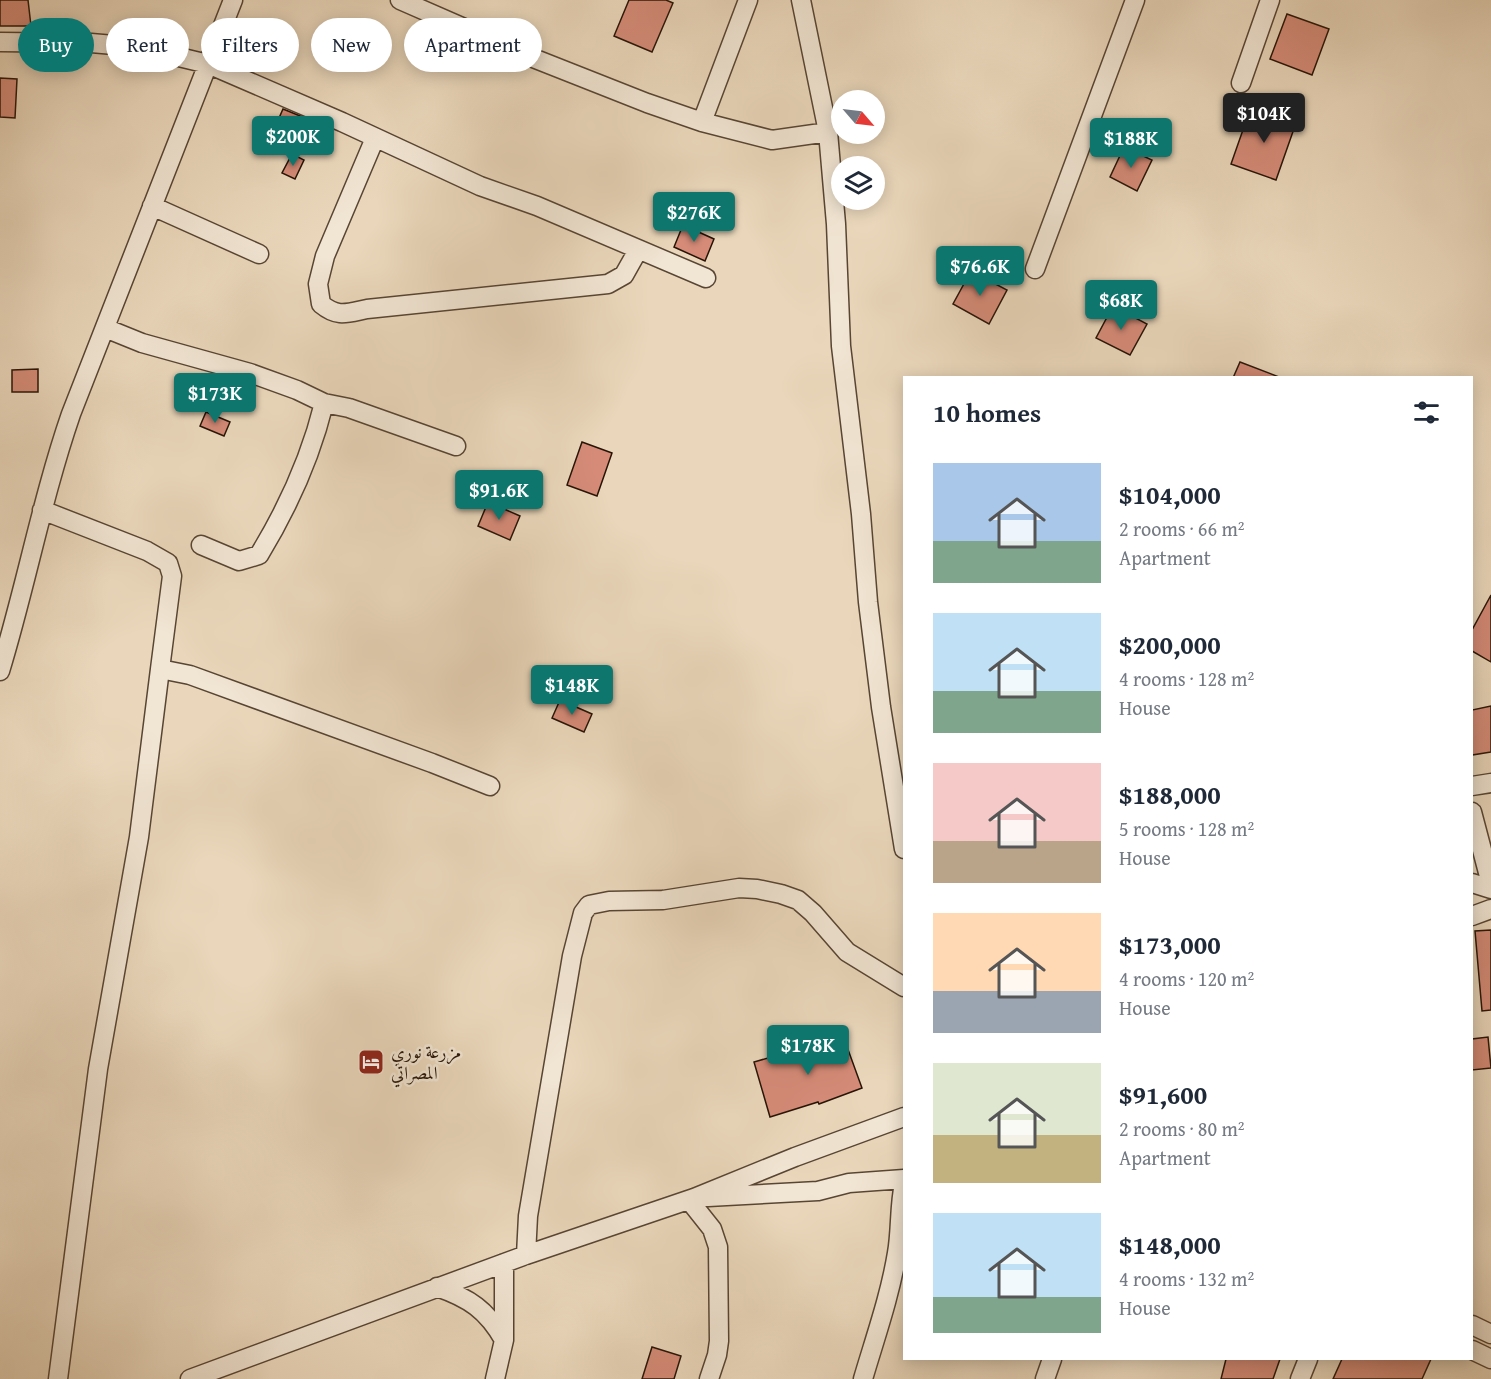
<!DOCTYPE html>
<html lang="en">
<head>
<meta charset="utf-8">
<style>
  :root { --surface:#fff; --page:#f6f6f7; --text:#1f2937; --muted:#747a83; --accent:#0f766e }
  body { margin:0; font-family:"Gentium Book Plus",Amiri,serif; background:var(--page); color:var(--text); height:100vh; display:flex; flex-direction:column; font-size:22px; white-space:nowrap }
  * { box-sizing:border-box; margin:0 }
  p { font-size:20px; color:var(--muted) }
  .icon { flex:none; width:33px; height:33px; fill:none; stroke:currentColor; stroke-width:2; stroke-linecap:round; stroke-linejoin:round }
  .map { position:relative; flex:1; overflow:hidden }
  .sheet { position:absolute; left:903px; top:376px; width:570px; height:984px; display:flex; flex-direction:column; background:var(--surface); border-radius:0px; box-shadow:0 3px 15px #0003 }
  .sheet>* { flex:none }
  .guide { position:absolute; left:18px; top:18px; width:570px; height:54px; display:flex; gap:12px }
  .needle { width:39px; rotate:118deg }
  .buttons { position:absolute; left:831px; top:90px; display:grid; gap:12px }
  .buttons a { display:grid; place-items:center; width:54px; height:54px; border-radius:50%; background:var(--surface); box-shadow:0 3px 15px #0003; font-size:30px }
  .price { position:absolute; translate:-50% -51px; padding:0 14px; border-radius:6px; background:var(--accent); color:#fff; font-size:20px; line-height:39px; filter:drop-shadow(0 2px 3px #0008) }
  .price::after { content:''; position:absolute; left:50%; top:36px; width:18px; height:14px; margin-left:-9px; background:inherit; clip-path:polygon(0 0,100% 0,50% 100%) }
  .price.selected { background:#222; color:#fff }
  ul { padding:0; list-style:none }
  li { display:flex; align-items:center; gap:18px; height:150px; padding:0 30px }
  li span { display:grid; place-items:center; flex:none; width:168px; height:120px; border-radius:0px; color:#555 }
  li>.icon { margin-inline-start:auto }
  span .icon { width:72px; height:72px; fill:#fffc; stroke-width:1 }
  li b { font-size:26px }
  h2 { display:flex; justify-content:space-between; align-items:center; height:72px; padding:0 30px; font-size:26px }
  .chip { padding:0 21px; border-radius:27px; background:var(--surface); box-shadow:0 3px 15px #0003; font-size:21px; line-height:54px }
  .chip.selected { background:var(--accent); color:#fff }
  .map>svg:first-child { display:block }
  .building { fill:#d58b78; stroke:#271407; stroke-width:1.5 }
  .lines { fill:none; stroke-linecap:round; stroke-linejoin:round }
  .minor-casing { stroke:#584534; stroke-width:21 }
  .minor { stroke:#f1e5d3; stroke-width:18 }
  .labels { text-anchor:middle; stroke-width:5; stroke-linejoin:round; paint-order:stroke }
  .poi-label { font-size:18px; fill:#271407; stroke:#f1e5d3; text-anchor:start }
</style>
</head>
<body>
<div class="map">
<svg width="1491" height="1379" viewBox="0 0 1491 1379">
  <rect width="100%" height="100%" fill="#ead7bb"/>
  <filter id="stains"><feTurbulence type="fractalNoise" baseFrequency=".00333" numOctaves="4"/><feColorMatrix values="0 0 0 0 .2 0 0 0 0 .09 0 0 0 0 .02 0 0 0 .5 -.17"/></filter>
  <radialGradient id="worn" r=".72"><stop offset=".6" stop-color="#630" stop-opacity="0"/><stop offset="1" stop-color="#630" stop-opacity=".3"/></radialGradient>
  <path class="building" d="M0 0H28L31 26H0Z
    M629 0H666L673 3 652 52 614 36Z
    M1287 14 1329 29 1312 75 1270 59Z
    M230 38 251 46 242 67 222 58Z
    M0 78 17 79 15 118 0 117Z
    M1251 107 1296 123 1276 180 1231 164Z
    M283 109 310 120 298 146 272 134Z
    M1124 147 1152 160 1137 191 1110 177Z
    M292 154 304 160 295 179 282 173Z
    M683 225 714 239 705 261 674 247Z
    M971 271 1007 290 989 324 953 304Z
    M1113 306 1147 324 1130 355 1096 338Z
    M1240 362 1279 377V378H1233Z
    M38 369V392H12V370Z
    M206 412 230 422 224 436 200 426Z
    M582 442 612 453 597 496 567 485Z
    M488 502 520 516 510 540 478 526Z
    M1491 595V662L1472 651V630Z
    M560 700 592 714 584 732 552 718Z
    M1491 706V752L1472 755V710Z
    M1491 930V1010L1482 1011 1475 931Z
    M842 1033 862 1088 819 1104 818 1102 770 1117 754 1062 799 1049Z
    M1488 1037 1491 1068 1472 1070V1039Z
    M652 1347 681 1356 674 1379H642Z
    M1226 1359H1280L1273 1379H1221Z
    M1342 1359H1431L1422 1379H1333Z"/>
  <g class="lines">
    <g class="minor-casing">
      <path id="minor" d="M400 0 533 58 647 103 702 122 772 140 828 132
        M801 0 828 132 836 224 841 346 861 514 868 602 881 707 904 849
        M0 42 91 43 137 47 208 64 342 122 480 186 537 206 706 278
        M1241 83 1270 0
        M702 122 748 0
        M375 138 325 256 318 284 321 304C338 318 347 313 367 309L608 284 624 275 638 250
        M152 206 259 254
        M1035 269 1135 0
        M105 328 142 343 250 373 297 390 324 403 349 408 456 446
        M42 510 147 551 168 563 172 576 160 669
        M201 545 239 561 259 555C287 509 311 456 324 403
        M0 671C26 586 42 498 71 414L233 0
        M1472 786 1491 783
        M1472 812 1491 884
        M1472 883 1491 889
        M1472 916 1491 909
        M708 1197 818 1191 849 1183 904 1179
        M689 1200 712 1229 718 1247 719 1341 717 1355 709 1379
        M526 1255 528 1216 572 956 583 913 589 905 609 901 663 900 739 888 757 889 781 894 798 900 813 913 847 952 904 987
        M437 1287C469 1298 487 1310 504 1340
        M1472 1325 1491 1334
        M1472 1350 1491 1359
        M58 1379 98 1069 139 837 160 669 190 675 432 763 490 786
        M190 1379 526 1255 694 1198 795 1157 904 1117
        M495 1379 504 1340V1263
        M863 1379C875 1338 890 1296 897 1253 901 1231 899 1206 904 1184
        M1045 1379 1052 1359
        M1300 1379 1308 1359"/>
    </g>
    <use href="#minor" class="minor"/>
  </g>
  <defs>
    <g id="hotel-square" transform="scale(1.35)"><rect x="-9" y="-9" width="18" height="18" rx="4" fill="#8f2418" stroke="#f1e5d3"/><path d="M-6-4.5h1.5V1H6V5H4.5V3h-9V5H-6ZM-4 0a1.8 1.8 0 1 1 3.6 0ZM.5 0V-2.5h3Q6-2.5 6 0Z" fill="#fff"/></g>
  </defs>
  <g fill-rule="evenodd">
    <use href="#hotel-square" x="371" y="1062"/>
  </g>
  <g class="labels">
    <g class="poi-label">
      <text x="391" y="1058">مزرعة نوري<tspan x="391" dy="21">المصراتي</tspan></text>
    </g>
  </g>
  <rect width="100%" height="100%" filter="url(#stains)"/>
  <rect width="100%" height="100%" fill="url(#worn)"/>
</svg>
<div class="buttons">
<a><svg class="needle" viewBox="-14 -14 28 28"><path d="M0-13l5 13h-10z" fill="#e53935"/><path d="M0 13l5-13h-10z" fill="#747a83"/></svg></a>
<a><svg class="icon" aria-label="layers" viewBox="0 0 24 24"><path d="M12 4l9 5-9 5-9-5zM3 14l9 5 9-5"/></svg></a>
</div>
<b class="price selected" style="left:1264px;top:144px">$104K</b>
<b class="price" style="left:293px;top:167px">$200K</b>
<b class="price" style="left:1131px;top:169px">$188K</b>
<b class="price" style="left:694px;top:243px">$276K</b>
<b class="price" style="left:980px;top:297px">$76.6K</b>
<b class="price" style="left:1121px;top:331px">$68K</b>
<b class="price" style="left:215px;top:424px">$173K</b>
<b class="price" style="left:499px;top:521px">$91.6K</b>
<b class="price" style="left:572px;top:716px">$148K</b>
<b class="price" style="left:808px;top:1076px">$178K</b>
<div class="guide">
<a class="chip selected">Buy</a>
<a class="chip">Rent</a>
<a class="chip">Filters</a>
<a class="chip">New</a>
<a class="chip">Apartment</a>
</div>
<section class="sheet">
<h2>10 homes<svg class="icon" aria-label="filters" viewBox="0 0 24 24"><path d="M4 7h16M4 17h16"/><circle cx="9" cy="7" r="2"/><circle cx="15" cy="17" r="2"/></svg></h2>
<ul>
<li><span style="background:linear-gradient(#a9c7e8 65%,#7fa58c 0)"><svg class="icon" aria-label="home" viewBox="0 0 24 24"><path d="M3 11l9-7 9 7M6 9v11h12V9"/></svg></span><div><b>$104,000</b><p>2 rooms · 66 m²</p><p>Apartment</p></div></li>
<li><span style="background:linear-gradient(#bfe0f5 65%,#7fa58c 0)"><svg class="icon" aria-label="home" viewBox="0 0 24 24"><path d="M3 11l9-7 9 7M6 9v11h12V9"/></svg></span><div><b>$200,000</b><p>4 rooms · 128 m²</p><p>House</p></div></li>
<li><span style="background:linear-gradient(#f6c9c9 65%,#b9a48a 0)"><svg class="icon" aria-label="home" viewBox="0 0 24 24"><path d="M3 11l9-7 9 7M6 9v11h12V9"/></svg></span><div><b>$188,000</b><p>5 rooms · 128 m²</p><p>House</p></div></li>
<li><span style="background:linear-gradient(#ffd9b3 65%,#9aa5b1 0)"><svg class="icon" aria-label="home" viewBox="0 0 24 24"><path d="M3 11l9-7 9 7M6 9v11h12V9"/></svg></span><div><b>$173,000</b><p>4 rooms · 120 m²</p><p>House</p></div></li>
<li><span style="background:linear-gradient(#dfe7d0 60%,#c2b280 0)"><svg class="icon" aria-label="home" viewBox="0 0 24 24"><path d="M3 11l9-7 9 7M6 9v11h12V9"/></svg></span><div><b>$91,600</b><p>2 rooms · 80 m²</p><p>Apartment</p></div></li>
<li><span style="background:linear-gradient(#bfe0f5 70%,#7fa58c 0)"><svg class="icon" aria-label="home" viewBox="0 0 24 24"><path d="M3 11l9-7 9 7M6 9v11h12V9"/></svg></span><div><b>$148,000</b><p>4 rooms · 132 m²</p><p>House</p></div></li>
</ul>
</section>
</div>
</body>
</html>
